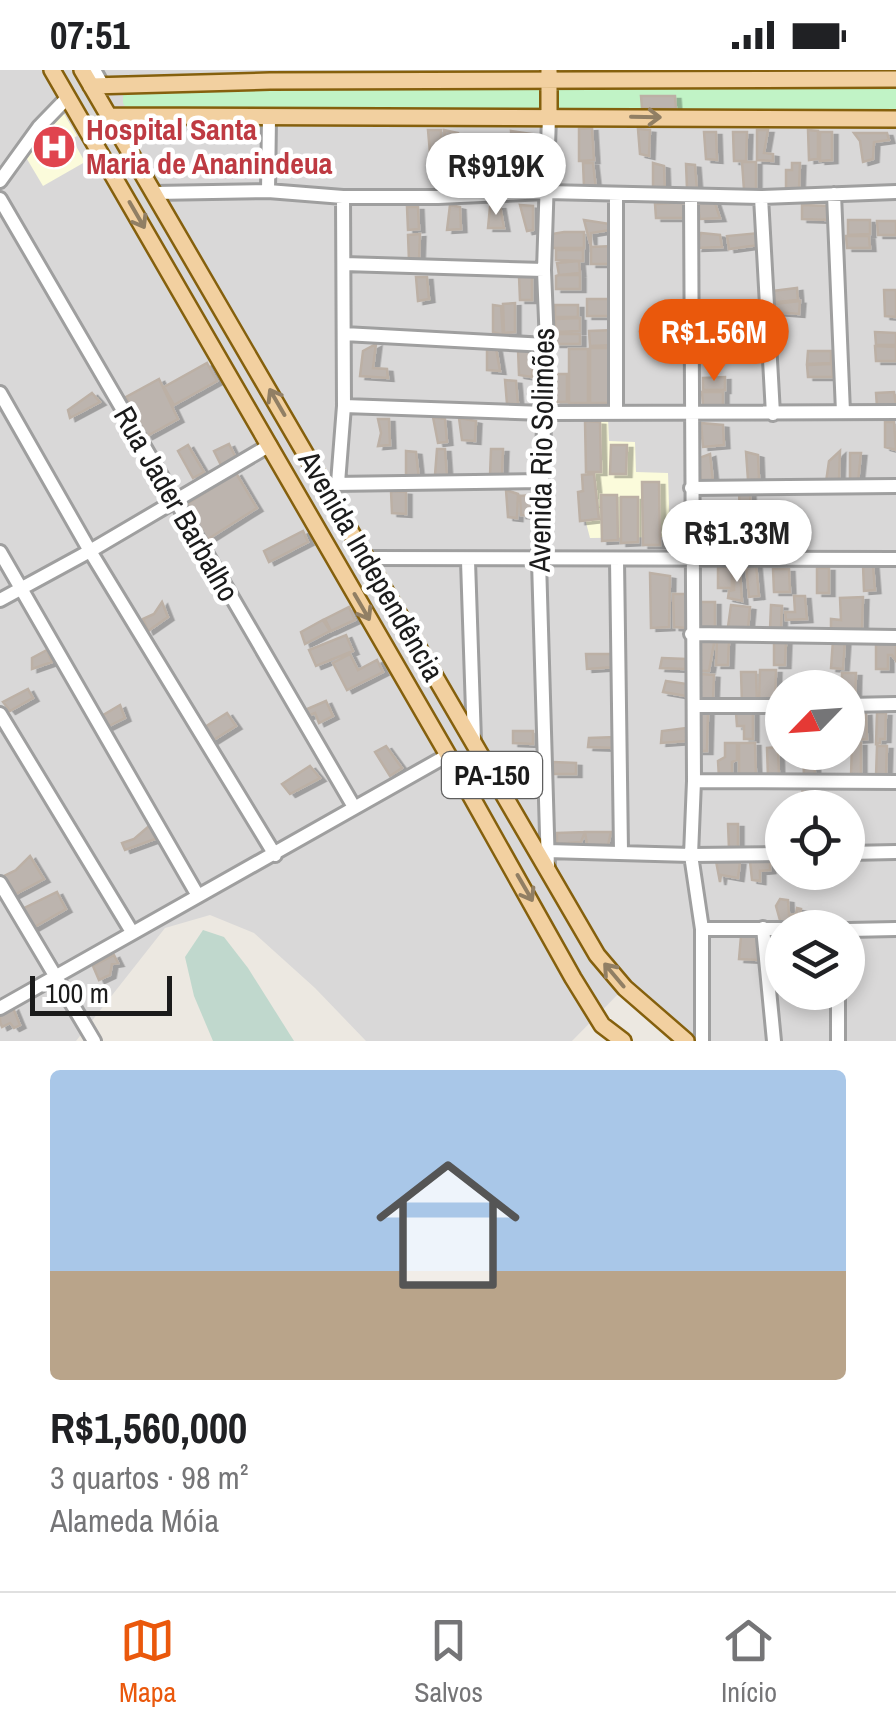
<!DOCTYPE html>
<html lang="pt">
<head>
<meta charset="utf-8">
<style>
  :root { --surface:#fff; --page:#f2f2f2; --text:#202124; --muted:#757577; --line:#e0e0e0; --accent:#ea580c }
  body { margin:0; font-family:"Archivo Narrow",sans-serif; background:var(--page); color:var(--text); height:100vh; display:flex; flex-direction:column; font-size:38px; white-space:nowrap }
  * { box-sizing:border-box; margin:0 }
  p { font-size:32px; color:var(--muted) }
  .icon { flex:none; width:55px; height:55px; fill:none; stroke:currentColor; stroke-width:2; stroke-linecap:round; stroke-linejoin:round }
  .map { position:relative; height:971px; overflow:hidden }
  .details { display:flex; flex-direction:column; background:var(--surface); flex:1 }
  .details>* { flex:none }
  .needle { width:65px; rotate:245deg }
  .fabs { position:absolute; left:765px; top:600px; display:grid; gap:20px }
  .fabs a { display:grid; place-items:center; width:100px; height:100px; border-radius:50%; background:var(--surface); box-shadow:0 5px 15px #0003; font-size:50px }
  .scale { position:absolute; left:30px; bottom:25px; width:142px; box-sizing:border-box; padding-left:10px; border:5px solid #1b1b1b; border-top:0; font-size:28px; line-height:35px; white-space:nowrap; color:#1b1b1b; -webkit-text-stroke:8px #fff; paint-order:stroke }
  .price { position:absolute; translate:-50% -85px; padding:0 22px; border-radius:35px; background:#fff; color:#222; font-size:32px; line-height:65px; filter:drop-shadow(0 2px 5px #0008) }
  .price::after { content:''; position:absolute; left:50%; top:60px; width:30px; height:22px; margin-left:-15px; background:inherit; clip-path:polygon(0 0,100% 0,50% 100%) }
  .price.on { background:var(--accent); color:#fff }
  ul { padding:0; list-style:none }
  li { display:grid; align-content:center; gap:20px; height:530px; padding:0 50px }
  li span { display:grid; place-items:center; height:310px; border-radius:10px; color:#555 }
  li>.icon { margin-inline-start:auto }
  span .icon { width:180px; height:180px; fill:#fffc; stroke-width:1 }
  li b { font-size:42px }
  .status { display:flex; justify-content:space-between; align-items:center; height:70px; padding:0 50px; background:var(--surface); direction:ltr }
  .status svg { height:28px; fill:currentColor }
  .tab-bar { display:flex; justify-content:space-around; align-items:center; height:140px; border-top:2px solid var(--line); background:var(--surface); font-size:28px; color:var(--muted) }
  .tab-bar a { display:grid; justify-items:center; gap:5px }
  .tab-bar .on { color:var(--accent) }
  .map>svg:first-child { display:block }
  .residential { fill:#d9d8d8; fill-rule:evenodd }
  .education { fill:#fbfbdb }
  .wetland { fill:#c0d8cd }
  .park { fill:#c1f3c6 }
  .building { fill:#bcb4ae; stroke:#bcb0a5; stroke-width:2.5; filter:url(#shadow) }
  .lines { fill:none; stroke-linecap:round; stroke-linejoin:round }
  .minor-casing { stroke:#9f9f9f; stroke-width:18 }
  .major-casing { stroke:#85600d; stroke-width:20 }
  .minor { stroke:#fff; stroke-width:12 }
  .major { stroke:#f2d0a0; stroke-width:15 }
  .oneway { stroke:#917f64 }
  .labels { text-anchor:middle; stroke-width:9; stroke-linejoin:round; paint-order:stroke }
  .shield { fill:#fff; stroke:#5f5f5f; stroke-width:2.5 }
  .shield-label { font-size:28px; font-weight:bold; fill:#1b1b1b }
  .health-label { font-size:30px; font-weight:bold; fill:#be3a42; stroke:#fff; text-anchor:start }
  .street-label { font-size:30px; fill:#1b1b1b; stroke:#fff }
</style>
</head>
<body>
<div class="status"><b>07:51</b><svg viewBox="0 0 49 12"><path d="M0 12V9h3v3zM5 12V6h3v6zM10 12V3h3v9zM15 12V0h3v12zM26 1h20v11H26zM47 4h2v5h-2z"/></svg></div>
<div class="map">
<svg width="896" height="971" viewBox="0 0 896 971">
  <defs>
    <filter id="shadow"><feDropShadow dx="5.5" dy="3" stdDeviation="0" flood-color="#0004"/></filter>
  </defs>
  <rect width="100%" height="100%" fill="#ece8e1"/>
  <path class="residential" d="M0 0H896V971H689L624 918 572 971H366L315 918 254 863 210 845 165 858 76 971H0ZM782 618H848V682H782ZM782 738H848V802H782ZM782 858H848V922H782Z"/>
  <path class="education" d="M63 42 77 66 72 69 85 92 43 116 24 84Z
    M595 348H608L609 371 635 372 636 402 668 403 670 467 590 468 584 445V419Z"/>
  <path class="wetland" d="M203 860 224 867 248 898 294 971H213L194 926 185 887Z"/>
  <path class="park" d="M896 9V49L127 40 123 33V15Z"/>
  <path class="building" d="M641 26H675L676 39 642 38Z
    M592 58 594 90 579 91V59Z
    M638 59 650 60 649 86 640 84Z
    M428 60H441V82L430 83Z
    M444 60 458 63 460 88 447 86Z
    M757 60H768L764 83 773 84V91L757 90Z
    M808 60 818 61V89L809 90Z
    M511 61 532 64V87L513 86Z
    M704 62H716L717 90 706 89Z
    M733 62H747L746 91H734Z
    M820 62H832V90L820 91Z
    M854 63H887L889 70 874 72 873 89 863 92 860 71Z
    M742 92H756V120H744Z
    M583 93H593L596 119 584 117Z
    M653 93 664 96 665 121H653Z
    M792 93H800L799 120H786V100H792Z
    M686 94 695 95 697 120 687 119Z
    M688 132 685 148H656L655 134Z
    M697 133H715L720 148 700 149Z
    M450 135 460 137 461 159 447 160Z
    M520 135 533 136V160L527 161Z
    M802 135 831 136 830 150 802 149Z
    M500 136 504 158H488L490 137Z
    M407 137H418L419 159 408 160Z
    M584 150 610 154V160L591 163V177Z
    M848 150H870V164L848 165Z
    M877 151H896V165H878Z
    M564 162H584V178H552V164Z
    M701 163 720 165 722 177 697 178Z
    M759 163V175L729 179 727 166Z
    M420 164 419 191H409L408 165Z
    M846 166H869L870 178H847Z
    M613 176V194H591V177Z
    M556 180H583V191L556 190Z
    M579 191 580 203 559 205 557 193Z
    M532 205V230H520L519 206Z
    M559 205H580V219H556V206Z
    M416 207H427L429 229 418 231Z
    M797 218 798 230 776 232 772 221Z
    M884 220H896V247L885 246Z
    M587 229H615V246H587Z
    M800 231 799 244 775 242 774 234Z
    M515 233V262L504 263 503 234Z
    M493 235 501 236 503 265 493 262Z
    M555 235H578V247H555Z
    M724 236V247L700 249 699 237Z
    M580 248V261L555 262V249Z
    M614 260 615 275 590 276 589 261Z
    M875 262 896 263V275H876Z
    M554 264H580V274H555Z
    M734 264H761L757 276H733Z
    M376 274 373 298 387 299 388 308 360 306 363 281Z
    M534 275 532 307 519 305 518 279Z
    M875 276 896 277V291H876Z
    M487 277H496L500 301 487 300Z
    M590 278H610V333H590Z
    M569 279H588V333H569Z
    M808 281H831V293L807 294Z
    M207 293 217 311 174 335 164 317Z
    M832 294 833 307H808L807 295Z
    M555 304H567V332H555Z
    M725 307V320H703V308Z
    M159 309 178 349 147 366 126 327Z
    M505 310 516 311 518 334H507Z
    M702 322H723V336H703Z
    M894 322 896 334 877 337 876 323Z
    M92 323 100 332 70 348 68 340Z
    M433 347 445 349 447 372 438 373Z
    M459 348 476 351 475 371 462 370Z
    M378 349H389L390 375 378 376 381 363Z
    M585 351 600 352 601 402H586Z
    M885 352H894L896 380 885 377Z
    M701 353 723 355 724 375 703 377Z
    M229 374 236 388 221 395 214 381Z
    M188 375 204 402 193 408 178 381Z
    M611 375H627L626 404H610Z
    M437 379H445L447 407 435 405Z
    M491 379H503L502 405 490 406Z
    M406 381 416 382 419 409 406 408Z
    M840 381 839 410 826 412 829 391Z
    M746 382 758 385 759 409 748 410Z
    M850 383H861L858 412 850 410Z
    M710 384 713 411 701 413 699 388Z
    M236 403 257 438 205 471 184 436Z
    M594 404 599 449 580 451 578 422 583 421 582 405Z
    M642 412H659L660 475H643Z
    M506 420 518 424 517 448 508 447Z
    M739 420 750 423 751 448H740Z
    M391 421 406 422V444L392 443Z
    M533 425 534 446 521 445 520 426Z
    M601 425H617L618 470 602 471Z
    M621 427H638V472L621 473Z
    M774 457 773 486 759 482 764 471 760 468 765 458Z
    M303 461 308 472 269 492 264 481Z
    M734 494 746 499 740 500 742 531 728 528 729 521 734 520Z
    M756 494 759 526 749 527 746 495Z
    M863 495H873L875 520 864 521Z
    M718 497H732V518H718Z
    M817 498H829V523H817Z
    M773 499H789L790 522H774Z
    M650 503 670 506 669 557 651 558Z
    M673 524H686V558L674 557Z
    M794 526H805L807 549 786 550 785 542H795Z
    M863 527 862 561 831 560V549L841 550 840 528Z
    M162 532 168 547 148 561 143 549 154 544Z
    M698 532H715V560H698Z
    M731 535 750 537 748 559 727 564Z
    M771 535 782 536 781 560H770Z
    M349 537 355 550 331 561 325 549Z
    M323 550 330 561 305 574 301 562Z
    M346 565 353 581 316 596 309 580Z
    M697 568H715L709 601H696Z
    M717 569 729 570 728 595H716Z
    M774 570 786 571 785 595H774Z
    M833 570 845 571 843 599 831 598Z
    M876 571 896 572V591L892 585H888V599H876Z
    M47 580 52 592 32 599V588Z
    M350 584 358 600 377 590 383 602 347 620 333 593Z
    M586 584H617L616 597 587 599Z
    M662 588 686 589 685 599 660 598Z
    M760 600H776L775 634 759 633Z
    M741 602H756L757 634 742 635Z
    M842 603H856L855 634H848V618H842Z
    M700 604 714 605 713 632 698 631Z
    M666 611 687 614 686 626 663 622Z
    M28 619 33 628 10 641 3 632Z
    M326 631 333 646 319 653 315 643 308 646 305 640Z
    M120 635 125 648 107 657 100 647Z
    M227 643 236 656 212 671 205 657Z
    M699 643H708L707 681H698Z
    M736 643H753V669H744V656H737Z
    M866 643 867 669 851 670 848 645Z
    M877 643H886L885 669H880V673L876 674Z
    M687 658 686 671 661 673 662 661Z
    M513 661H533V674L513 673Z
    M615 667V678L588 677 589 668Z
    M725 673H737V690L732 692V707L719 708 718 691 725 687Z
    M739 673H755L756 706H739Z
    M852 673H861V706H851Z
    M386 676 402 698 390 706 375 682Z
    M877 676H887L886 706H876Z
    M778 677 779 707 768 708 767 678Z
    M803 682H814L815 706H804Z
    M553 692 576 693V704H553Z
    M310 696 320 708 290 724 282 714Z
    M802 717H816L818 738H805Z
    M728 754H738V778L729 779Z
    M149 756 158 768 125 780 122 773 134 769Z
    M585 762H611L608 775H587Z
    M585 762 581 772 557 774V763Z
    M30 786 44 809 14 825 0 808 16 800Z
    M716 791 740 792 738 808 721 805 720 812Z
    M750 791 770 792V800L760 801V811L752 810Z
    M57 822 66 839 31 859 22 839Z
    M780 829 788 830 789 845 796 844 797 838 801 839 799 852 781 854 776 836Z
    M741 866 760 867 759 890 739 889Z
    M114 885 118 893 112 894 110 905 99 910 93 896Z
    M8 938 10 941 13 938 20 955 14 958 10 953 2 957 0 952V942Z"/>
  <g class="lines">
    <g class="minor-casing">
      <path id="minor" d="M94 0 103 16
        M0 111 39 57 68 27
        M268 121 269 48
        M154 123 268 121 343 127H438L547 122 761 127 896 122
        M834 124 843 342
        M691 127 694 711 691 785 702 859V971
        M761 127 773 344
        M0 129 354 737
        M344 194 544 200
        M344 264 547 275
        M0 323 90 481 275 785
        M344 336 545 343 896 342
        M616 343V124
        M338 413 344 336 343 127
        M333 414 542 411
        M691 418 896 416
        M0 482 197 824
        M367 488 896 489
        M617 490 621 781
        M468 491 474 671
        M0 530 90 481 270 375
        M691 564 896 567
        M848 635 896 634
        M694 636H782
        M0 644 132 862
        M694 711 896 712
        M547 781 691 785 782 784
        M848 783 896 782
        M548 798 539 491 547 275 544 200 549 46
        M0 813 94 971
        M763 858 774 971
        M702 859H782
        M848 860 896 859
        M0 938 448 685
        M838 971V922"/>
    </g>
    <g class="major-casing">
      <path id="major" d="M52 0 448 685 573 908 602 955 623 971
        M82 0 597 885 625 918 686 971
        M549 0V46
        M91 16 270 11 896 9
        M108 46 896 49"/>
    </g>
    <use href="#minor" class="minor"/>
    <use href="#major" class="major"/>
  </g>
  <defs><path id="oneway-shaft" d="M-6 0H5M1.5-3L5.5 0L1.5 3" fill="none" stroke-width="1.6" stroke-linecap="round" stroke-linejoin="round" transform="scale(2.5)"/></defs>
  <g class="oneway">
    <use href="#oneway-shaft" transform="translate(646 47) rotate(1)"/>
    <use href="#oneway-shaft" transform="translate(137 145) rotate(60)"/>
    <use href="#oneway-shaft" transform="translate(277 332) rotate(-120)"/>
    <use href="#oneway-shaft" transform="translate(362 537) rotate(60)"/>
    <use href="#oneway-shaft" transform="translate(525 818) rotate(60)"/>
    <use href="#oneway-shaft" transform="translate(614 905) rotate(-130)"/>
  </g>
  <defs>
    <g id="hospital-disc" transform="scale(2.25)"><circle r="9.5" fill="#e0444e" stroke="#fff"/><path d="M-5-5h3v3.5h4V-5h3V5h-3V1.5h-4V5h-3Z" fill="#fff"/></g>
  </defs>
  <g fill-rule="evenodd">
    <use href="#hospital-disc" x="54" y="77"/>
  </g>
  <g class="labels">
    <rect class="shield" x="442" y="682" width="100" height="46" rx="8"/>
    <g class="shield-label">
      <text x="492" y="715">PA-150</text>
    </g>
    <g class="health-label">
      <text x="86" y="70">Hospital Santa<tspan x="86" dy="34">Maria de Ananindeua</tspan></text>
    </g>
    <g class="street-label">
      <text transform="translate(542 380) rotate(-89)" y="10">Avenida Rio Solimões</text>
      <text transform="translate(176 434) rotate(60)" y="10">Rua Jader Barbalho</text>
      <text transform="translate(371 496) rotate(60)" y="10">Avenida Independência</text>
    </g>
  </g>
</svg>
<div class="fabs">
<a><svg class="needle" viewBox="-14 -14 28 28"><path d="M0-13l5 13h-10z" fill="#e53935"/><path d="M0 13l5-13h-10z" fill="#757577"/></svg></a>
<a><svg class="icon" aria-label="locate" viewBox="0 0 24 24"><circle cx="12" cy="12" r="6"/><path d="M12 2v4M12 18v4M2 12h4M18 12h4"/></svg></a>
<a><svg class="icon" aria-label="layers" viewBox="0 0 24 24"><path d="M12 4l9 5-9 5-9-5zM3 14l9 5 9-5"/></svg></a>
</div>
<div class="scale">100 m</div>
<b class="price" style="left:496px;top:148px">R$919K</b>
<b class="price on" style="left:714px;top:314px">R$1.56M</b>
<b class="price" style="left:737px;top:515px">R$1.33M</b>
</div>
<section class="details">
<ul>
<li><span style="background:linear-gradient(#a9c7e8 65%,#b9a48a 0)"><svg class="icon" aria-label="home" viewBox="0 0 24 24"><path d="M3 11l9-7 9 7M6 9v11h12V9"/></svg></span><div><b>R$1,560,000</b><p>3 quartos · 98 m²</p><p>Alameda Móia</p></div></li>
</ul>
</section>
<nav class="tab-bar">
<a class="on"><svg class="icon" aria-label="map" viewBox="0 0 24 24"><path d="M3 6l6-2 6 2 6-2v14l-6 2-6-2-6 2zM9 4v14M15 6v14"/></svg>Mapa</a>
<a><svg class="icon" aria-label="saved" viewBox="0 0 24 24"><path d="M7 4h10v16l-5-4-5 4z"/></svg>Salvos</a>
<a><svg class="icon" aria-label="home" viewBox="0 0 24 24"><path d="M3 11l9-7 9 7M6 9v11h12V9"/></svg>Início</a>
</nav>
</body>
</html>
